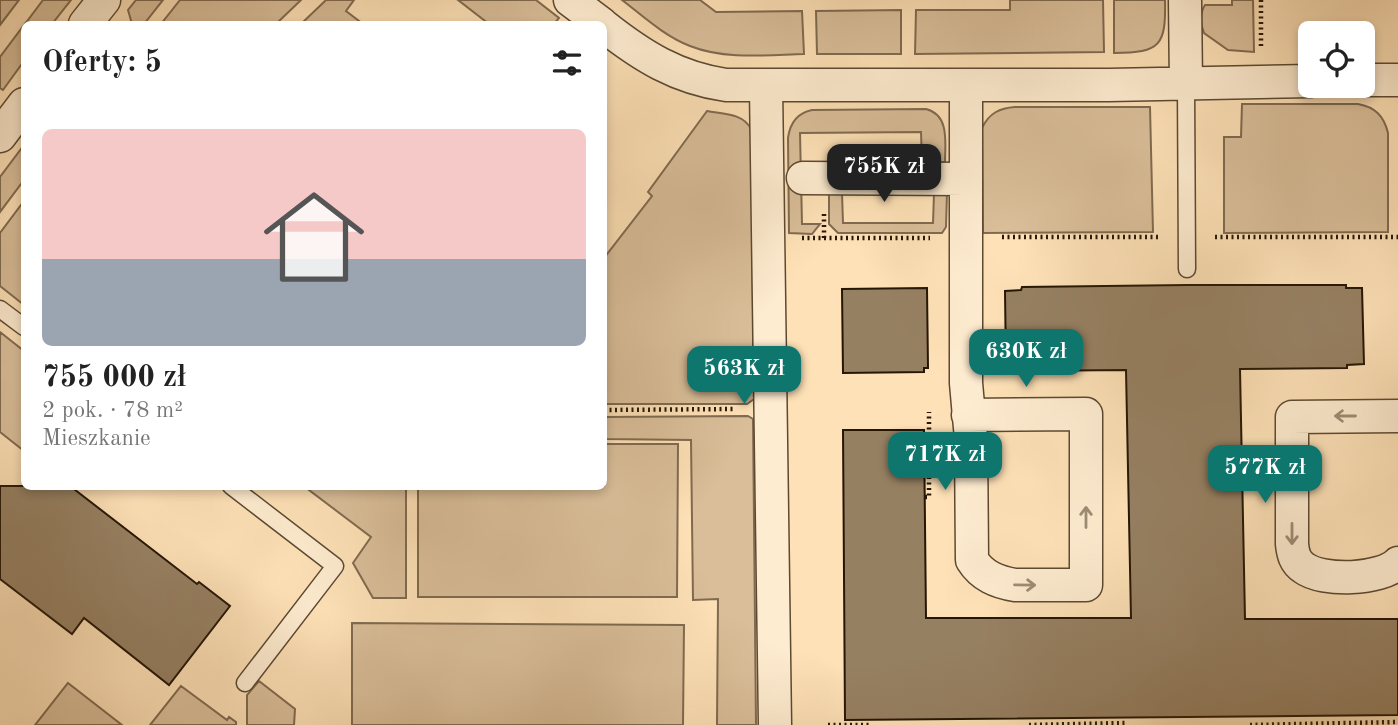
<!DOCTYPE html>
<html lang="pl">
<head>
<meta charset="utf-8">
<style>
  :root { --surface:#fff; --page:#f2f2f2; --text:#222; --muted:#767676; --accent:#0f766e }
  body { margin:0; font-family:"Old Standard TT",serif; background:var(--page); color:var(--text); height:100vh; display:flex; flex-direction:column; font-size:26px; white-space:nowrap }
  * { box-sizing:border-box; margin:0 }
  p { font-size:23px; color:var(--muted) }
  .icon { flex:none; width:38px; height:38px; fill:none; stroke:currentColor; stroke-width:2; stroke-linecap:round; stroke-linejoin:round }
  .map { position:relative; flex:1; overflow:hidden }
  .drawer { position:absolute; left:21px; top:21px; width:586px; height:469px; display:flex; flex-direction:column; background:var(--surface); border-radius:10px; box-shadow:0 4px 10px #0003 }
  .drawer>* { flex:none }
  .fabs { position:absolute; left:1298px; top:21px; display:grid; gap:14px }
  .fabs a { display:grid; place-items:center; width:77px; height:77px; border-radius:10px; background:var(--surface); box-shadow:0 4px 10px #0003; font-size:35px }
  .price { position:absolute; translate:-50% -60px; padding:0 16px; border-radius:14px; background:var(--accent); color:#fff; font-size:23px; line-height:46px; filter:drop-shadow(0 2px 4px #0008) }
  .price::after { content:''; position:absolute; left:50%; top:42px; width:21px; height:16px; margin-left:-10px; background:inherit; clip-path:polygon(0 0,100% 0,50% 100%) }
  .price.active { background:#222; color:#fff }
  ul { padding:0; list-style:none }
  li { display:grid; align-content:center; gap:14px; height:371px; padding:0 21px }
  li span { display:grid; place-items:center; height:217px; border-radius:10px; color:#555 }
  li>.icon { margin-inline-start:auto }
  span .icon { width:126px; height:126px; fill:#fffc; stroke-width:1 }
  li b { font-size:30px }
  h2 { display:flex; justify-content:space-between; align-items:center; height:84px; padding:0 21px; font-size:30px }
  .map>svg:first-child { display:block }
  .green { fill:#d9be99; stroke:#806a50; stroke-width:2 }
  .building { fill:#968062; stroke:#261606; stroke-width:2 }
  .lines { fill:none; stroke-linecap:round; stroke-linejoin:round }
  .service-casing { stroke:#5c4932; stroke-width:19 }
  .minor-casing { stroke:#5c4932; stroke-width:35 }
  .path { stroke:#261606; stroke-width:4.5; stroke-dasharray:2 3.5; stroke-linecap:butt }
  .service { stroke:#feecd0; stroke-width:16 }
  .minor { stroke:#feecd0; stroke-width:32 }
  .oneway { stroke:#9d8c75 }
</style>
</head>
<body>
<div class="map">
<svg width="1398" height="725" viewBox="0 0 1398 725">
  <rect width="100%" height="100%" fill="#fee1b7"/>
  <filter id="stains"><feTurbulence type="fractalNoise" baseFrequency=".00286" numOctaves="4"/><feColorMatrix values="0 0 0 0 .2 0 0 0 0 .09 0 0 0 0 .02 0 0 0 .5 -.17"/></filter>
  <radialGradient id="worn" r=".72"><stop offset=".6" stop-color="#630" stop-opacity="0"/><stop offset="1" stop-color="#630" stop-opacity=".3"/></radialGradient>
  <path class="green" d="M0 0H19L0 25Z
    M43 0H71L52 24H25Z
    M136 0H163L144 24H132L128 10Z
    M180 0H301L276 24H161Z
    M326 0H354L346 11 363 24H301Z
    M458 0H536L559 18 554 24H489Z
    M622 0H700L716 12 802 11 804 54C767 55 725 60 690 46 664 36 643 16 622 0Z
    M1010 0H1103L1104 52 915 54 916 10H1010Z
    M1114 0H1165C1166 45 1161 53 1114 53Z
    M1232 0H1253L1254 52 1228 50 1204 33C1200 25 1200 12 1205 5H1232Z
    M901 10V54H817L816 11Z
    M24 25V61L3 90 0 88V57Z
    M1242 104H1358C1375 107 1384 116 1388 133V232L1224 233V137H1241Z
    M1015 107H1150L1153 232 983 233 982 128C989 113 1000 108 1015 107Z
    M926 109C950 115 945 143 945 162L922 163 921 132 800 133 802 224H820L812 234 789 233 788 138C790 123 797 113 812 110Z
    M707 111C723 114 743 113 751 129L754 399 747 404H604V258L652 196 648 192Z
    M24 145V180L0 212V177Z
    M842 193 843 223H933L934 193H947L946 227 942 233H838L829 224V194Z
    M24 201V305L0 286V233Z
    M0 332 24 351V451L0 432Z
    M748 416 753 419 756 725H717L718 599 693 600 691 440 604 439V417Z
    M604 444H678L677 597H418V487L604 486Z
    M305 487H406V598H373L353 563 371 537Z
    M352 623 684 625 683 725H352Z
    M259 681 295 709 294 725H247V695Z
    M68 683 122 725H35Z
    M181 686 227 720 229 717 236 722V725H150Z"/>
  <path class="building" d="M1188 285H1346V288H1362L1364 364 1347 365V368L1240 369 1245 619H1398V715L845 720 843 430H924L926 618H1131L1126 370 1022 371V367H1006L1005 291 1021 290 1022 287Z
    M927 288 928 368H924V372L843 373 842 289Z
    M0 486H70L197 584 199 582 230 606 169 685 84 618 72 634 0 579Z"/>
  <g class="lines">
    <g class="service-casing">
      <path id="service" d="M1186 84 1187 269
        M0 309 24 327
        M231 486 335 566 245 683"/>
    </g>
    <g class="minor-casing">
      <path id="minor" d="M570 0 602 24
        M1185 0 1186 84
        M85 24 104 0
        M604 26C642 56 677 78 726 85H1109L1311 81
        M1363 80H1398
        M966 86V383L971 439 972 560C982 576 997 582 1015 585H1086V414L968 415
        M766 87 775 725
        M0 136 24 104
        M803 178 966 179
        M1398 416 1292 417V544C1293 554 1295 562 1304 568 1323 582 1381 580 1398 563"/>
    </g>
    <path class="path" d="M1261 0V48
      M1002 237H1161
      M1215 237H1398
      M802 238H930
      M824 238V214
      M604 410 736 409
      M925 497H929V412
      M828 725H871
      M1029 725 1125 723 1126 725
      M1250 725 1398 722"/>
    <use href="#service" class="service"/>
    <use href="#minor" class="minor"/>
  </g>
  <defs><path id="oneway-shaft" d="M-6 0H5M1.5-3L5.5 0L1.5 3" fill="none" stroke-width="1.6" stroke-linecap="round" stroke-linejoin="round" transform="scale(1.75)"/></defs>
  <g class="oneway">
    <use href="#oneway-shaft" transform="translate(1345 416) rotate(180)"/>
    <use href="#oneway-shaft" transform="translate(1086 517) rotate(-90)"/>
    <use href="#oneway-shaft" transform="translate(1292 534) rotate(90)"/>
    <use href="#oneway-shaft" transform="translate(1025 585) rotate(1)"/>
  </g>
  <rect width="100%" height="100%" filter="url(#stains)"/>
  <rect width="100%" height="100%" fill="url(#worn)"/>
</svg>
<div class="fabs">
<a><svg class="icon" aria-label="locate" viewBox="0 0 24 24"><circle cx="12" cy="12" r="6"/><path d="M12 2v4M12 18v4M2 12h4M18 12h4"/></svg></a>
</div>
<b class="price active" style="left:884px;top:204px">755K zł</b>
<b class="price" style="left:1026px;top:389px">630K zł</b>
<b class="price" style="left:744px;top:406px">563K zł</b>
<b class="price" style="left:945px;top:492px">717K zł</b>
<b class="price" style="left:1265px;top:505px">577K zł</b>
<section class="drawer">
<h2>Oferty: 5<svg class="icon" aria-label="filters" viewBox="0 0 24 24"><path d="M4 7h16M4 17h16"/><circle cx="9" cy="7" r="2"/><circle cx="15" cy="17" r="2"/></svg></h2>
<ul>
<li><span style="background:linear-gradient(#f6c9c9 60%,#9aa5b1 0)"><svg class="icon" aria-label="home" viewBox="0 0 24 24"><path d="M3 11l9-7 9 7M6 9v11h12V9"/></svg></span><div><b>755 000 zł</b><p>2 pok. · 78 m²</p><p>Mieszkanie</p></div></li>
</ul>
</section>
</div>
</body>
</html>
